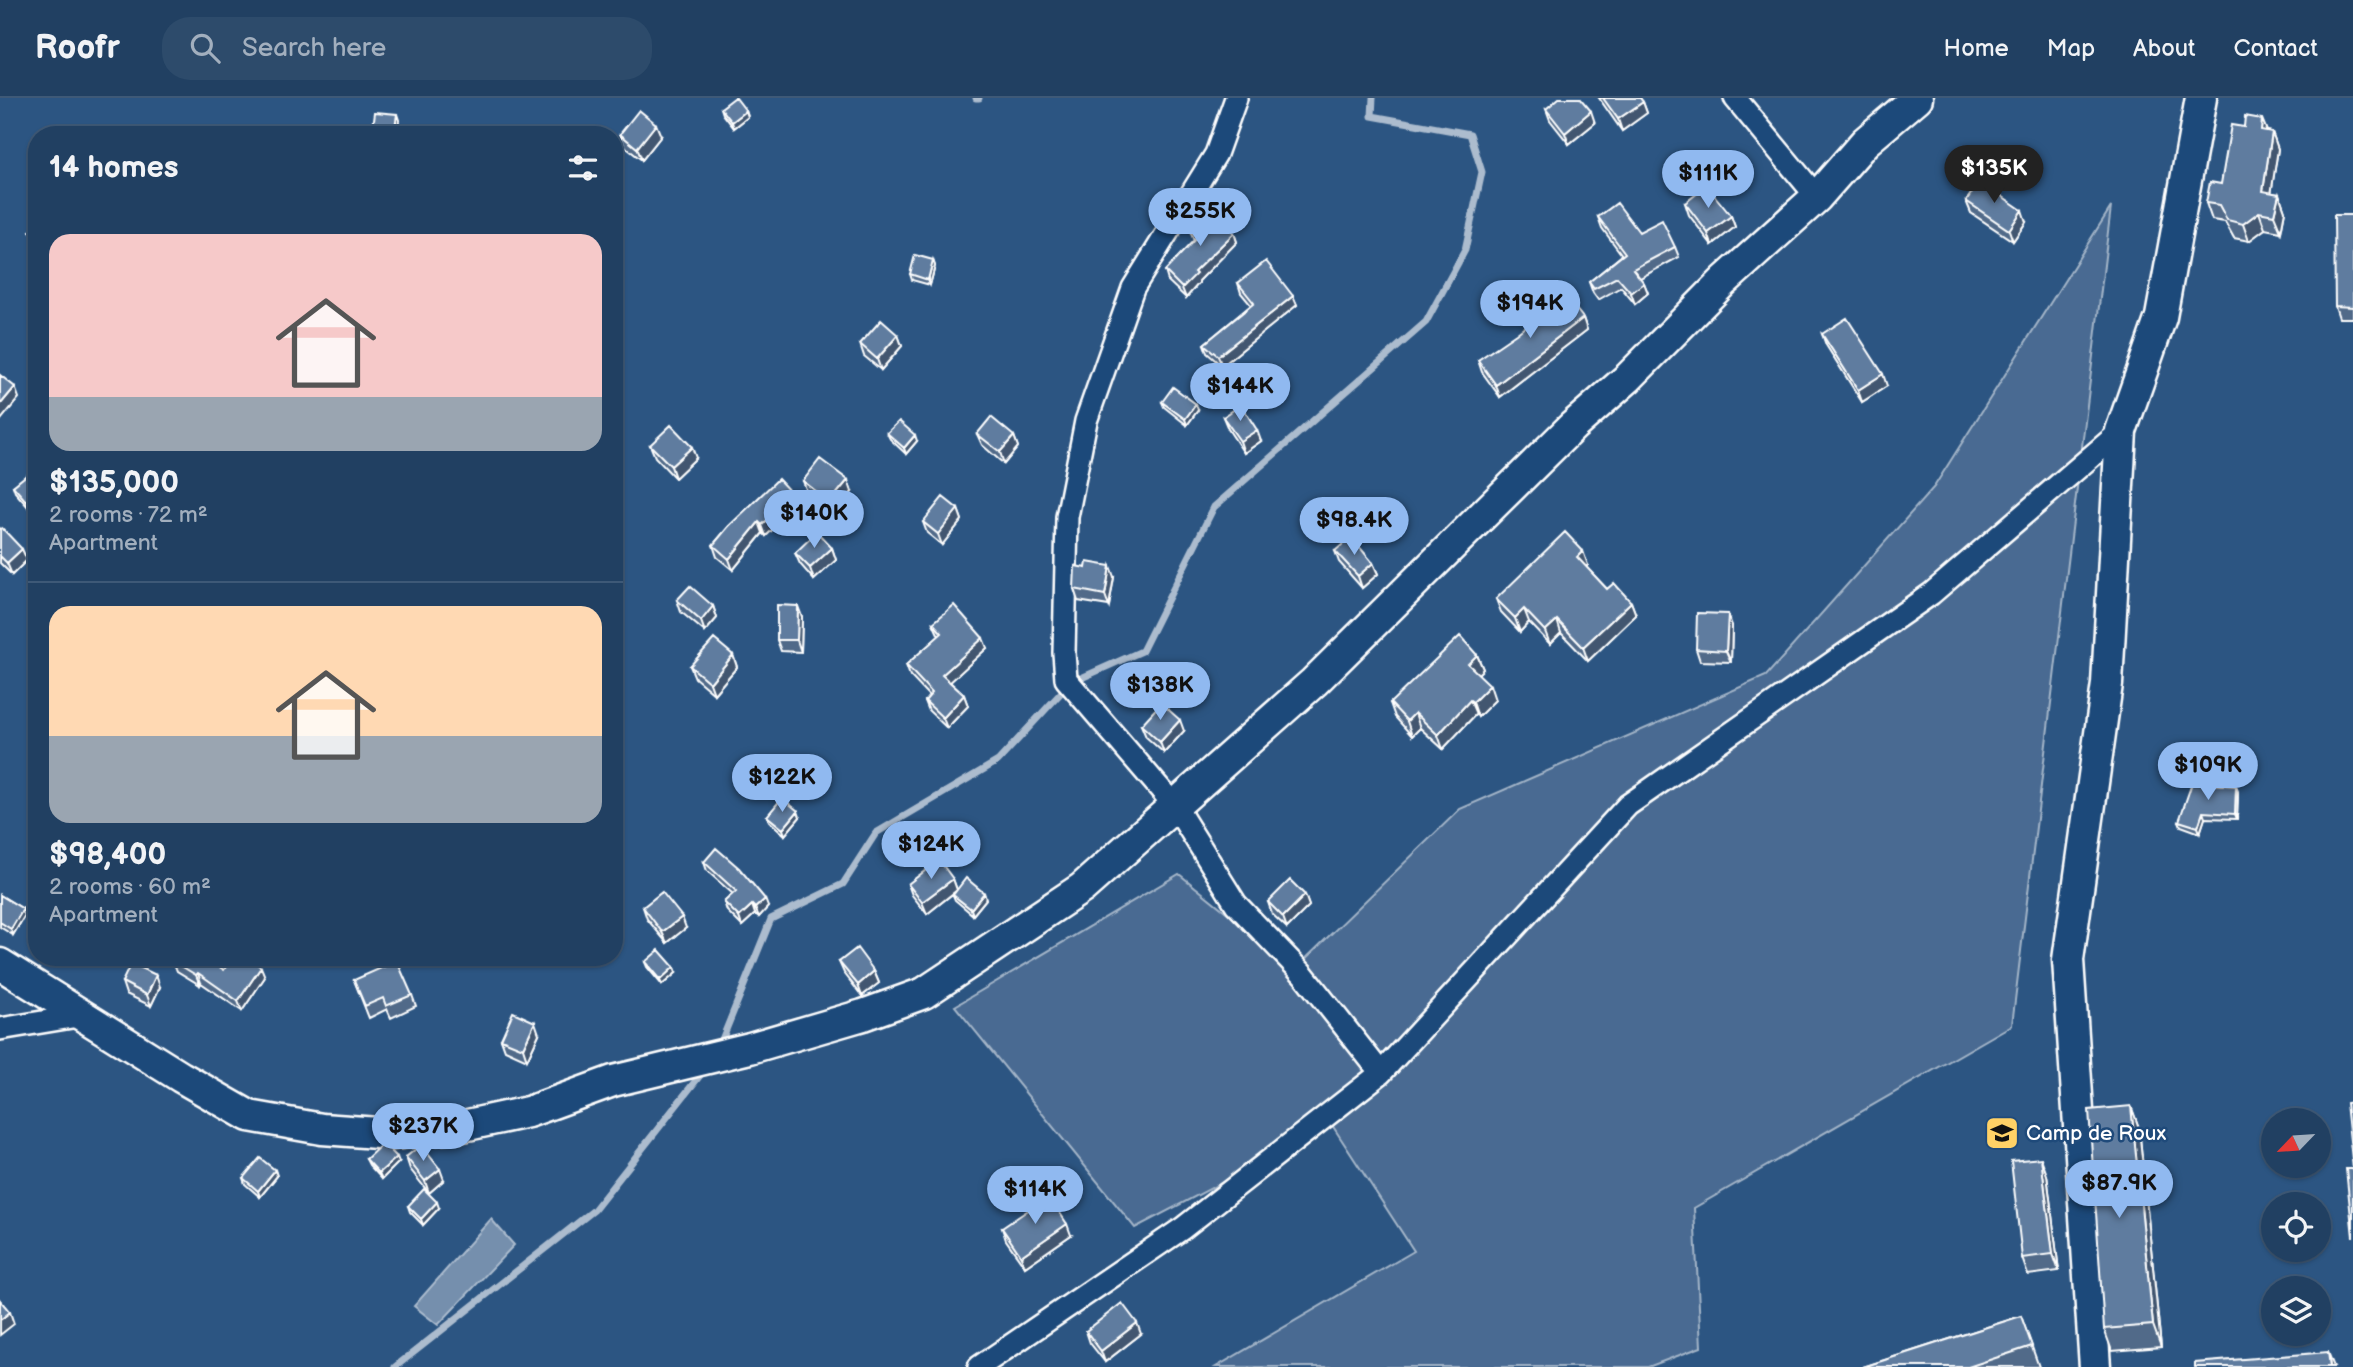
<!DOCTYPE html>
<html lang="en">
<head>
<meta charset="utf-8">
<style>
  :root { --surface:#214062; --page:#2d4b6b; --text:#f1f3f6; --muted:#a2afbe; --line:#3e5977; --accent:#90b9f0 }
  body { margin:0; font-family:"Balsamiq Sans",sans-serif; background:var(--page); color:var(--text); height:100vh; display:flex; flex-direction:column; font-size:26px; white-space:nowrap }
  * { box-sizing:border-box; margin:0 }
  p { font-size:23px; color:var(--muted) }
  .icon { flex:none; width:38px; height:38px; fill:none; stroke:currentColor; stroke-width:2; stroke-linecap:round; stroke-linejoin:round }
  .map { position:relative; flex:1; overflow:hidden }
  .panel { position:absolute; left:28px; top:28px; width:595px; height:840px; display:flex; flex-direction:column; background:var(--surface); border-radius:28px; box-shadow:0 2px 5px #0004,0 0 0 2px var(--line) }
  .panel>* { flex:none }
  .needle { width:46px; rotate:245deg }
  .controls { position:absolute; left:2261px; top:1010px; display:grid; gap:14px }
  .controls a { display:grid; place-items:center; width:70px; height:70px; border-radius:50%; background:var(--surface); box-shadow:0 2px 5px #0004,0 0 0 2px var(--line); font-size:35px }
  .price { position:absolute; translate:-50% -60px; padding:0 16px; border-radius:24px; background:var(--accent); color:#111; font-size:23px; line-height:46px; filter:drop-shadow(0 2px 4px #0008) }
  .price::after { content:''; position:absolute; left:50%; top:42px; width:21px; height:16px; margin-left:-10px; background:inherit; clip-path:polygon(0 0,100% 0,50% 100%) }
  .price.current { background:#222; color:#fff }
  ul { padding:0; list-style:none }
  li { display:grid; align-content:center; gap:14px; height:371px; padding:0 21px }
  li+li { border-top:2px solid var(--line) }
  li span { display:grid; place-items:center; height:217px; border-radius:21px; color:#555 }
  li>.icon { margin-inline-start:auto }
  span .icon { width:126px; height:126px; fill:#fffc; stroke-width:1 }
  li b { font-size:30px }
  h2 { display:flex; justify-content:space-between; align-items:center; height:84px; padding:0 21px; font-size:30px }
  header { display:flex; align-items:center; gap:42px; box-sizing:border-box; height:98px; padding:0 35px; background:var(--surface); border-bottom:2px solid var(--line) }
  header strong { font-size:33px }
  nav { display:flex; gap:38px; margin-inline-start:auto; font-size:24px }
  .search { width:490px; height:63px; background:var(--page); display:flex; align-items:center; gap:18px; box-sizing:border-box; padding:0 24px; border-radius:28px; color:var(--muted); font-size:26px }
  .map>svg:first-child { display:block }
  .green { fill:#486b92; stroke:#a4b5c8; stroke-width:2 }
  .water { fill:#748fad; stroke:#acbcce; stroke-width:2 }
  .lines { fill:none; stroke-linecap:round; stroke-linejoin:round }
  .stream { stroke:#acbcce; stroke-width:7 }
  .street-casing { stroke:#fff; stroke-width:26 }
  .secondary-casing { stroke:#fff; stroke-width:35 }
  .street { stroke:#1f4a7a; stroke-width:21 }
  .secondary { stroke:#1f4a7a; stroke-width:30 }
  .wall { fill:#516b89; stroke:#fff; stroke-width:2 }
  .shaded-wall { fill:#42576f; stroke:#fff; stroke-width:2 }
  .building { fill:#5e7c9f; stroke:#fff; stroke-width:2 }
  .labels { text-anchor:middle; stroke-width:5; stroke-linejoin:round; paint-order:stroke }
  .poi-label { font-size:21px; fill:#fff; stroke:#1f4a7a; text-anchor:start }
</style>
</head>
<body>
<header>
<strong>Roofr</strong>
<div class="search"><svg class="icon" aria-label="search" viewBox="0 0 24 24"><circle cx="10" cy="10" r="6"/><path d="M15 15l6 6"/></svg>Search here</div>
<nav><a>Home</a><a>Map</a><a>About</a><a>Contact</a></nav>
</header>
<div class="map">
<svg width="2353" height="1269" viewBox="0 0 2353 1269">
  <rect width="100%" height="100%" fill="#2c5582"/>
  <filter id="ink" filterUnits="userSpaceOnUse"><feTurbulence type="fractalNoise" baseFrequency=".0143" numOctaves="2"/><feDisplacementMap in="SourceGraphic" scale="14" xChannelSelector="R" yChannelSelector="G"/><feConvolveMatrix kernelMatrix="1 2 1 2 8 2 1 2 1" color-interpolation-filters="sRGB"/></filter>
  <g filter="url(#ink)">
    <path class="green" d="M2111 109 2012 927 1694 1110 1701 1249 1648 1269H1216L1414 1153 1332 1027 1135 1130 955 908 1179 776 1296 870 1460 711 1766 578 1934 389Z"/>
    <path class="water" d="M491 1121 514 1147 438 1227 414 1208Z"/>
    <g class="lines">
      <path class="stream" d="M976 0H979
        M719 949 771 821 843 786 876 735 998 663 1070 585 1142 553 1214 409 1426 224 1465 152 1482 74 1470 36 1372 18 1373 0
        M395 1269 594 1112 705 971"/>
      <g class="street-casing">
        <path id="street" d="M1236 0 1216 56 1133 190 1086 323 1067 419 1064 555 1066 581 1175 708 1236 806 1303 876 1381 975
          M1735 0 1817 99
          M0 931 84 917
          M979 1269 1183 1130 1381 975 1628 707 1931 496 2121 333"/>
      </g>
      <g class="secondary-casing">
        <path id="secondary" d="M0 866 181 979 249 1018 322 1031 392 1036 463 1028 528 1014 613 983 750 950 863 917 924 895 1082 790 1314 584 1573 328 1628 280 1724 183 1817 99 1865 44 1917 0
          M2095 1269 2068 862 2107 586 2121 333 2161 219 2201 0"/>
      </g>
      <use href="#street" class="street"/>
      <use href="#secondary" class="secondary"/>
    </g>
    <path class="wall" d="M1599 0H1640L1643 4 1647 15 1622 33Z
      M721 10 746 13 748 19 734 30 723 16Z
      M1546 11 1595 25 1569 46 1550 22Z
      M2267 33 2272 34 2278 51 2271 95 2279 96 2285 113 2281 134 2265 131 2249 143 2234 140 2225 124 2212 122 2206 105Z
      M620 36 661 38 642 62 624 48Z
      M1966 103 2026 124 2013 143 1971 115Z
      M1685 105 1731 118 1735 129 1712 147 1689 117Z
      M2353 117V220H2339L2335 208Z
      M1598 119 1639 134 1675 149 1679 159 1640 180 1644 185 1648 195 1635 206 1621 189 1598 202 1593 195 1589 184 1622 157 1602 130Z
      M1190 133 1234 135 1237 144 1199 183V185L1186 200 1168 183 1165 173 1194 143Z
      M933 162 935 168 930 187 912 182 910 176Z
      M1238 185 1293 198 1297 207 1222 268 1207 255 1204 246 1251 207 1241 195Z
      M1583 220 1587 232 1500 299 1482 274 1478 262Z
      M1822 236 1887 288 1862 304 1826 247Z
      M898 237 902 248 881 272 864 258 860 246Z
      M1162 304 1198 312 1187 327 1164 309Z
      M1223 319 1261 343 1244 355 1228 331Z
      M887 335 917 343 906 356 890 341Z
      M977 336 1014 338 1018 349 1004 366 982 347Z
      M650 347 696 360 675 380 655 359Z
      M37 375 28 409 15 394 13 388Z
      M803 383 852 394 835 415 807 394Z
      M797 408 766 438 763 435 733 472 717 459 713 447 729 428Z
      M1343 410 1345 416 1334 437 1316 428 1314 422Z
      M958 411 962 422 942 447 927 435 923 424Z
      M0 431 27 462 12 477 0 465Z
      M832 450 836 462 814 482 800 466 795 455Z
      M1335 453 1373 465 1378 476 1362 490 1339 464Z
      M1588 467 1586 469 1607 491 1631 504 1636 517 1588 563 1561 535 1550 546 1529 524 1520 534 1501 514 1496 501Z
      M1114 479 1109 508 1078 503 1074 491Z
      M677 502 713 508 717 520 705 534 681 514Z
      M802 519 801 554 781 553 777 542Z
      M933 525 987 550 950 584 964 597 968 608 947 630 929 613 925 603 929 598 910 578 906 567 939 538Z
      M1732 528 1731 564 1700 563 1696 551Z
      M733 557 737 569 714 596 695 580 690 568Z
      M1477 557 1483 571 1478 576 1495 602 1478 619 1476 616 1443 651 1420 630 1412 638 1395 619 1390 605Z
      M1141 627 1184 633 1164 655 1146 639Z
      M2236 688 2238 694 2237 721 2205 720 2200 735 2181 728 2179 723Z
      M767 718 800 719 785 737 769 723Z
      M704 764 768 809 759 819 755 816 742 828 727 813 724 804 733 796 707 773Z
      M953 781 957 792 984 795 986 801 973 817 955 802 953 797 955 794 927 816 912 797 908 786Z
      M0 797 23 811 25 817 13 837 0 829Z
      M1305 797 1309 808 1287 830 1272 816 1268 804Z
      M643 809 686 830 667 845 647 821Z
      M174 859H203L224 872 265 879 242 913 201 885 200 887 177 873 173 863 175 861Z
      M645 864 676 875 662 887 647 869Z
      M839 864 874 873 879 885 862 898 844 875Z
      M354 882 412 897 416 908 391 920 387 911 369 920Z
      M122 884 160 889 151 908 126 896Z
      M539 936 527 962 505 952 501 941Z
      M2131 1008 2139 1030 2161 1249 2112 1253 2104 1231Z
      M406 1059 444 1082 429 1095 410 1071Z
      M366 1061 399 1064 382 1081 369 1067Z
      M275 1072 277 1078 260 1099 245 1086 243 1080Z
      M2047 1077 2059 1173 2028 1177 2022 1160Z
      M408 1108 439 1110 423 1127 410 1114Z
      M1002 1130 1071 1137 1025 1169 1006 1142Z
      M2021 1218 2039 1269H1863Z
      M1086 1233 1141 1236 1105 1264 1090 1245Z"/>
    <path class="shaded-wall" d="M1643 4 1647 15 1622 33 1618 21Z
      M746 13 748 19 734 30 732 24Z
      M1591 13 1595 25 1569 46 1565 35Z
      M397 16 399 22 397 37H394Z
      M2262 21 2269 38 2261 32Z
      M656 26 661 38 642 62 637 50Z
      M2272 34 2278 51 2269 110 2263 93Z
      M2279 96 2285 113 2281 134 2274 117Z
      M2022 112 2026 124 2013 143 2009 132Z
      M2259 114 2265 131 2249 143 2243 126Z
      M1731 118 1735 129 1712 147 1708 135Z
      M1234 135 1237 144 1199 183V185L1186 200 1182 190 1194 174Z
      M933 162 935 168 930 187 928 182Z
      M1644 185 1648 195 1635 206 1631 195Z
      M1293 198 1297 207 1222 268 1218 258Z
      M1583 220 1587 232 1500 299 1496 287Z
      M898 237 902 248 881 272 877 261Z
      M1883 276 1887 288 1862 304 1858 292Z
      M15 289 19 300 1 322 0 319V307Z
      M1196 306 1198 312 1187 327 1185 321Z
      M1257 332 1261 343 1244 355 1240 343Z
      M915 337 917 343 906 356 904 350Z
      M1014 338 1018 349 1004 366 1000 354Z
      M692 349 696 360 675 380 671 368Z
      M848 382 852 394 835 415 830 404Z
      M37 394V402L28 409 26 403Z
      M793 397 797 408 766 438 762 427Z
      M1343 410 1345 416 1334 437 1332 431Z
      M958 411 962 422 942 447 938 436Z
      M759 424 763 435 733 472 729 461Z
      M832 450 836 462 814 482 810 470Z
      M22 451 27 462 12 477 7 465Z
      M1583 453 1588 467 1582 473 1577 459Z
      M1373 465 1378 476 1362 490 1358 478Z
      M1110 468 1114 479 1109 508 1105 497Z
      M1631 504 1636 517 1588 563 1583 549Z
      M713 508 717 520 705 534 701 523Z
      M798 508 802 519 801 554 797 542Z
      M1524 511 1529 524 1520 534 1515 520Z
      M1728 516 1732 528 1731 564 1726 553Z
      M1557 522 1561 535 1550 546 1545 533Z
      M983 540 987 550 946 588 942 577Z
      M733 557 737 569 714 596 710 585Z
      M1477 557 1483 571 1473 581 1468 566Z
      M1490 587 1495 602 1478 619 1473 604Z
      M964 597 968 608 947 630 943 620Z
      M1470 602 1476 616 1443 651 1438 637Z
      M1415 615 1420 630 1412 638 1407 623Z
      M1180 622 1184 633 1164 655 1160 644Z
      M2236 688 2238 694 2237 721 2235 716Z
      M798 713 800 719 785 737 783 731Z
      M2203 714 2205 720 2200 735 2198 729Z
      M953 781 957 792 927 816 922 804Z
      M984 795 986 801 973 817 971 811Z
      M1305 797 1309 808 1287 830 1283 819Z
      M765 801 768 809 759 819 755 810Z
      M752 807 755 816 742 828 739 819Z
      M23 811 25 817 13 837 11 831Z
      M682 819 686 830 667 845 662 834Z
      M261 869 265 879 242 913 238 903Z
      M674 869 676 875 662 887 660 882Z
      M874 873 879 885 862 898 858 887Z
      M198 875 201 885 200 887 196 877Z
      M156 877 160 889 151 908 147 897Z
      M535 924 539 936 527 962 523 950Z
      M2131 1008 2139 1030 2161 1249 2153 1227Z
      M397 1059 399 1064 382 1081 379 1075Z
      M2041 1060 2047 1077 2059 1173 2053 1156Z
      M440 1071 444 1082 429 1095 425 1083Z
      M275 1072 277 1078 260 1099 258 1093Z
      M437 1104 439 1110 423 1127 421 1121Z
      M1067 1126 1071 1137 1025 1169 1021 1158Z
      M10 1214 14 1226 0 1237V1222Z
      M1137 1225 1141 1236 1105 1264 1101 1253Z
      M2328 1254 2334 1269H2330Z"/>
    <path class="building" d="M734 0H736L746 13 732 24 721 10Z
      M1559 0H1580L1591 13 1565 35 1546 11Z
      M1603 0H1640L1643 4 1618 21Z
      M639 12 656 26 637 50 620 36Z
      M375 14 397 16 394 37H372Z
      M2245 18 2262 21 2261 32 2272 34 2263 93 2279 96 2274 117 2259 114 2243 126 2227 122 2219 107 2206 105 2210 84 2221 86 2231 27 2244 29Z
      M274 31 280 37H269Z
      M1980 83 2022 112 2009 132 1966 103Z
      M1707 88 1731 118 1708 135 1685 105Z
      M1617 105 1639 134 1662 122 1675 149 1633 171 1644 185 1631 195 1617 179 1594 191 1589 184 1625 155 1598 119Z
      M1211 112 1234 135 1194 174 1196 176 1182 190 1165 173 1197 139 1190 133Z
      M2334 117H2353V209L2335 208Z
      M37 129V143L30 133Z
      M915 157 933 162 928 182 910 176Z
      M1266 163 1293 198 1218 258 1204 246 1254 205 1238 185Z
      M1565 197 1583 220 1496 287 1478 262 1516 236Z
      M1847 220 1883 276 1858 292 1822 236Z
      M881 222 898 237 877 261 860 246Z
      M0 277 15 289 0 307Z
      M1173 289 1196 306 1185 321 1162 304Z
      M1241 307 1257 332 1240 343 1223 319Z
      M991 319 1014 338 1000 354 977 336Z
      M899 323 915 337 904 350 887 335Z
      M671 327 692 349 671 368 650 347Z
      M820 361 848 382 830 404 803 383Z
      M34 371 37 375V394L26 403 13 388Z
      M778 381 793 397 762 427 759 424 729 461 713 447 729 428Z
      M943 399 958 411 938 436 923 424Z
      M1324 401 1343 410 1332 431 1314 422Z
      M2 430 22 451 7 465 0 458V431Z
      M817 434 832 450 810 470 795 455Z
      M1565 434 1583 453 1577 459 1607 491 1614 485 1631 504 1583 549 1557 522 1545 533 1524 511 1515 520 1496 501Z
      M1351 439 1373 465 1358 478 1335 453Z
      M1087 464 1110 468 1105 497 1074 491 1075 468 1086 470Z
      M690 488 713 508 701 523 677 502Z
      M777 507 798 508 797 542H777Z
      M954 507 983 540 942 577 964 597 943 620 925 603 932 595 906 567 942 535 933 525Z
      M1697 515 1728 516 1726 553 1696 551Z
      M1460 538 1477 557 1468 566 1490 587 1473 604 1470 602 1438 637 1415 615 1407 623 1390 605Z
      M714 541 733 557 710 585 690 568Z
      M1161 605 1180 622 1160 644 1141 627Z
      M2192 685 2236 688 2235 716 2203 714 2198 729 2179 723Z
      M782 700 798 713 783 731 767 718Z
      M716 750 739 770 765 801 755 810 752 807 739 819 724 804 736 793 704 764Z
      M939 762 953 781 922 804 908 786Z
      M966 780 984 795 971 811 953 797Z
      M1290 782 1305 797 1283 819 1268 804Z
      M662 794 682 819 662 834 643 809Z
      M0 797 23 811 11 831 0 824Z
      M857 850 874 873 858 887 839 864Z
      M659 852 674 869 660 882 645 864Z
      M176 859H203L224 872 233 859H247L261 869 238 903 198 875 196 877 173 863Z
      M397 863 412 897 386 908 383 900 365 908 354 882Z
      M131 865 156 877 147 897 122 884Z
      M513 914 535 924 523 950 501 941Z
      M2353 1004V1139L2346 1071H2353L2346 1005Z
      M2131 1008 2153 1227 2104 1231 2089 1012Z
      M381 1047 386 1048 397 1059 379 1075 366 1061Z
      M421 1047 440 1071 425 1083 406 1059Z
      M260 1060 275 1072 258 1093 243 1080Z
      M2041 1060 2053 1156 2022 1160 2011 1063Z
      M424 1091 437 1104 421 1121 408 1108Z
      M1049 1098 1067 1126 1021 1158 1002 1130Z
      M0 1202 10 1214 0 1222Z
      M1122 1205 1137 1225 1101 1253 1086 1233Z
      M2021 1218 2032 1248 1968 1269H1863Z
      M2328 1254 2330 1269H2195V1265Z"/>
  </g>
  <defs>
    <g id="school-square" transform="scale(1.75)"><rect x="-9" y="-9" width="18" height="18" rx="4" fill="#ffd166" stroke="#1f4a7a"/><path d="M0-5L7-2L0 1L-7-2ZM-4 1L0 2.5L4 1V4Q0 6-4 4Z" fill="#111"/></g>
  </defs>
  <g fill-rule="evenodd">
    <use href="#school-square" x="2002" y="1035"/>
  </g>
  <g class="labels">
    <g class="poi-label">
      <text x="2026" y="1042">Camp de Roux</text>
    </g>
  </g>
</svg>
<div class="controls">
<a><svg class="needle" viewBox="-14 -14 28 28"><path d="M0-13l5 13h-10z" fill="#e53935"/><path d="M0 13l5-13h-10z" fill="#a2afbe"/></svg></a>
<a><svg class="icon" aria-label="locate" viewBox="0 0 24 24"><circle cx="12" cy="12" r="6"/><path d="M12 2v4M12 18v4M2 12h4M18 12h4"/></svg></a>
<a><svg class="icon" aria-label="layers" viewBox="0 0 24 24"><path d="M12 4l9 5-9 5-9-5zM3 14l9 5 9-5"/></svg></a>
</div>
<b class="price current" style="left:1994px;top:107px">$135K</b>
<b class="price" style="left:1708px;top:112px">$111K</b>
<b class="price" style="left:1200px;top:150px">$255K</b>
<b class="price" style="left:1530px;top:242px">$194K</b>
<b class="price" style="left:1240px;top:325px">$144K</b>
<b class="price" style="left:814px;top:452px">$140K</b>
<b class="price" style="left:1354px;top:459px">$98.4K</b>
<b class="price" style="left:1160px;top:624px">$138K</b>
<b class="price" style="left:2208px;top:704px">$109K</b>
<b class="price" style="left:782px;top:716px">$122K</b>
<b class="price" style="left:931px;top:783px">$124K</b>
<b class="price" style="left:423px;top:1065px">$237K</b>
<b class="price" style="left:2119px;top:1122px">$87.9K</b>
<b class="price" style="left:1035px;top:1128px">$114K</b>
<section class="panel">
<h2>14 homes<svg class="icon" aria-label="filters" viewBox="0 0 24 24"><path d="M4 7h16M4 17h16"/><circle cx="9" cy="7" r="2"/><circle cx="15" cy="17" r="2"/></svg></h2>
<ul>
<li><span style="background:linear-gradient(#f6c9c9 75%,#9aa5b1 0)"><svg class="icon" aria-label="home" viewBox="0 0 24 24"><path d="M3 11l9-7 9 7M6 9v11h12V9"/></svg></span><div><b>$135,000</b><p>2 rooms · 72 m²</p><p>Apartment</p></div></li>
<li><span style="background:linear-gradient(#ffd9b3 60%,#9aa5b1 0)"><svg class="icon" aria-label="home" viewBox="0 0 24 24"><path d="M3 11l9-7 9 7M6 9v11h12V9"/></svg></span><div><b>$98,400</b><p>2 rooms · 60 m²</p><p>Apartment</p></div></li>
</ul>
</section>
</div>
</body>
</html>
